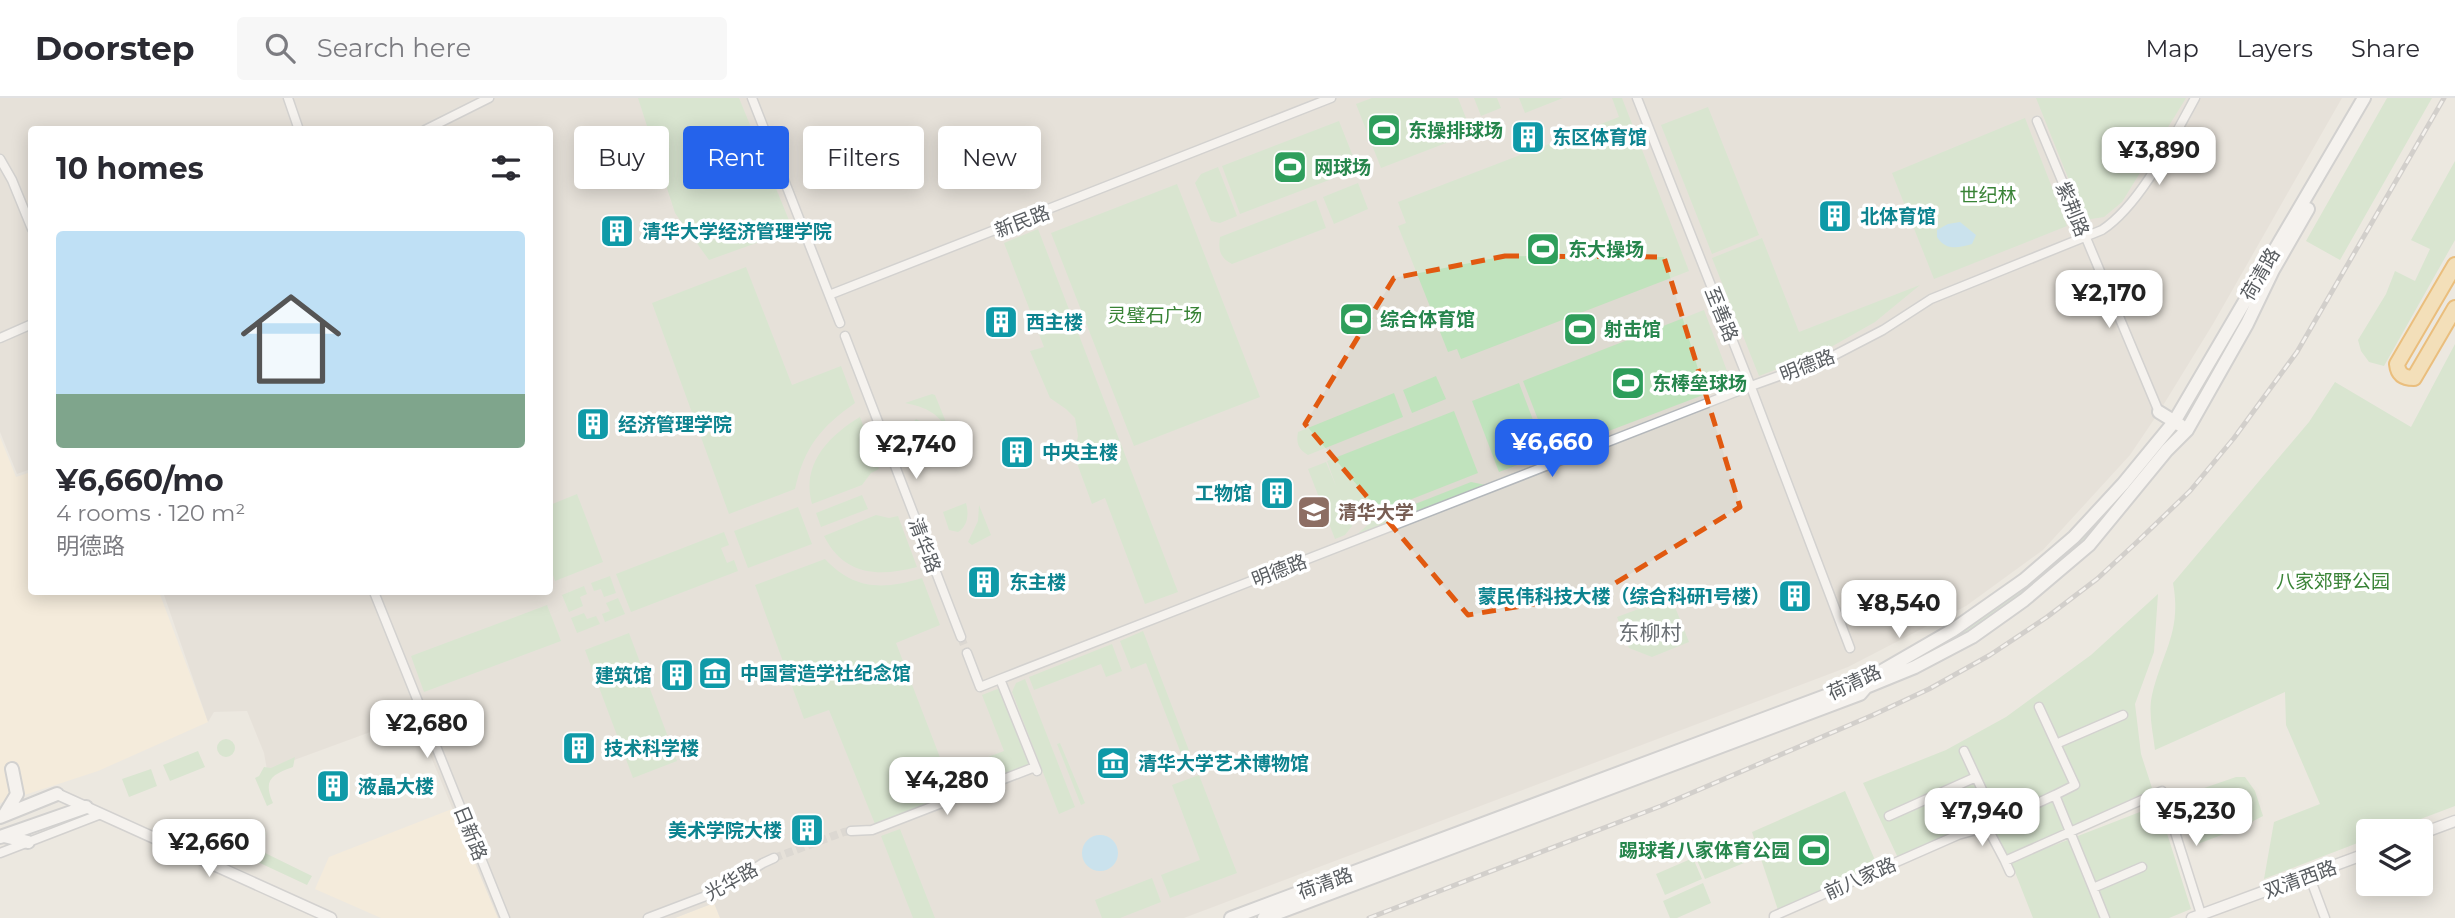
<!DOCTYPE html>
<html lang="en">
<head>
<meta charset="utf-8">
<style>
  :root { --surface:#fff; --page:#f7f7f7; --text:#2b2b33; --muted:#7c7c81; --line:#e1e1e2; --accent:#2563eb }
  body { margin:0; font-family:Montserrat,"Noto Sans SC",sans-serif; background:var(--page); color:var(--text); height:100vh; display:flex; flex-direction:column; font-size:26px; white-space:nowrap }
  * { box-sizing:border-box; margin:0 }
  p { font-size:23px; color:var(--muted) }
  .icon { flex:none; width:38px; height:38px; fill:none; stroke:currentColor; stroke-width:2; stroke-linecap:round; stroke-linejoin:round }
  .map { position:relative; flex:1; overflow:hidden }
  .panel { position:absolute; left:28px; top:28px; width:525px; height:469px; display:flex; flex-direction:column; background:var(--surface); border-radius:7px; box-shadow:0 4px 18px #0003 }
  .panel>* { flex:none }
  .top-card { position:absolute; left:574px; top:28px; width:665px; height:63px; display:flex; gap:14px }
  .fabs { position:absolute; left:2356px; top:721px; display:grid; gap:14px }
  .fabs a { display:grid; place-items:center; width:77px; height:77px; border-radius:7px; background:var(--surface); box-shadow:0 4px 18px #0003; font-size:35px }
  .price { position:absolute; translate:-50% -60px; padding:0 16px; border-radius:14px; background:#fff; color:#222; font-size:23px; line-height:46px; filter:drop-shadow(0 2px 4px #0008) }
  .price::after { content:''; position:absolute; left:50%; top:42px; width:21px; height:16px; margin-left:-10px; background:inherit; clip-path:polygon(0 0,100% 0,50% 100%) }
  .price.active { background:var(--accent); color:#fff }
  ul { padding:0; list-style:none }
  li { display:grid; align-content:center; gap:14px; height:371px; padding:0 28px }
  li span { display:grid; place-items:center; height:217px; border-radius:7px; color:#555 }
  li>.icon { margin-inline-start:auto }
  span .icon { width:126px; height:126px; fill:#fffc; stroke-width:1 }
  li b { font-size:30px }
  h2 { display:flex; justify-content:space-between; align-items:center; height:84px; padding:0 28px; font-size:30px }
  .tag { padding:0 24px; border-radius:7px; background:var(--surface); box-shadow:0 4px 18px #0003; font-size:24px; line-height:63px }
  .tag.active { background:var(--accent); color:#fff }
  header { display:flex; align-items:center; gap:42px; box-sizing:border-box; height:98px; padding:0 35px; background:var(--surface); border-bottom:2px solid var(--line) }
  header strong { font-size:33px }
  nav { display:flex; gap:38px; margin-inline-start:auto; font-size:24px }
  .search { width:490px; height:63px; background:var(--page); display:flex; align-items:center; gap:18px; box-sizing:border-box; padding:0 24px; border-radius:7px; color:var(--muted); font-size:26px }
  .map>svg:first-child { display:block }
  .commercial { fill:#fdf0d4 }
  .education { fill:#dedad1 }
  .green { fill:#c0e3bd }
  .water { fill:#9fdcfd }
  .lines { fill:none; stroke-linecap:round; stroke-linejoin:round }
  .minor-tunnel { stroke:#c7c5c0; stroke-width:8; stroke-dasharray:8 4; stroke-linecap:butt }
  .minor-casing { stroke:#b3b7bb; stroke-width:11 }
  .tertiary-casing { stroke:#b3b7bb; stroke-width:13 }
  .secondary-casing { stroke:#b2b6bb; stroke-width:16 }
  .motorway-casing { stroke:#e68d06; stroke-width:18 }
  .minor { stroke:#fff; stroke-width:8 }
  .tertiary { stroke:#fff; stroke-width:10 }
  .secondary { stroke:#fff; stroke-width:12 }
  .motorway { stroke:#fad489; stroke-width:14 }
  .rail-casing { stroke:#b1b2b2; stroke-width:5 }
  .rail { stroke:#fff; stroke-width:2.5; stroke-dasharray:8; stroke-linecap:butt }
  .marked { fill:none; stroke:#e15910; stroke-width:5; stroke-dasharray:14 9; stroke-linejoin:round }
  .labels { text-anchor:middle; stroke-width:7; stroke-linejoin:round; paint-order:stroke }
  .leisure-label { font-size:19px; font-weight:bold; fill:#27864d; stroke:#fff; text-anchor:start }
  .culture-label { font-size:19px; font-weight:bold; fill:#0d838f; stroke:#fff; text-anchor:start }
  .park-label { font-size:19px; fill:#398336; stroke:#fff }
  .street-label { font-size:19px; fill:#595d61; stroke:#fff }
  .education-label { font-size:19px; font-weight:bold; fill:#785e54; stroke:#fff; text-anchor:start }
  .neighbourhood-label { font-size:21px; fill:#6a6f73; stroke:#fff }
</style>
</head>
<body>
<header>
<strong>Doorstep</strong>
<div class="search"><svg class="icon" aria-label="search" viewBox="0 0 24 24"><circle cx="10" cy="10" r="6"/><path d="M15 15l6 6"/></svg>Search here</div>
<nav><a>Map</a><a>Layers</a><a>Share</a></nav>
</header>
<div class="map">
<svg width="2455" height="820" viewBox="0 0 2455 820">
  <rect width="100%" height="100%" fill="#ece8e0"/>
  <path class="commercial" d="M0 339 16 379 31 374 32 494H159L208 624 98 673 0 705Z
    M452 711 498 820H381L315 791 329 759Z
    M714 805 720 820H675Z"/>
  <path class="education" d="M0 0H2342L2213 226 2159 314 2130 357 2043 452 1966 508 1848 569 1184 820H720L714 805 675 820H498L414 618 267 672 264 655 247 613 214 614 208 624 163 494H550V32H32L31 371 17 376 0 334Z"/>
  <path class="green" d="M638 0H739L793 132 709 162 675 115Z
    M1372 0H1458L1472 35 1381 70 1356 6Z
    M1474 0H1497L1501 10 1481 18Z
    M1519 0H1563L1525 15Z
    M1612 0H1622L1689 173 1461 261 1457 251 1448 254 1398 128 1406 125 1398 104 1619 19Z
    M2036 0H2186L2122 104 2104 119 2085 122Z
    M2387 0H2432L2340 162 2306 143Z
    M1708 9 1759 137 1712 156 1661 27Z
    M2025 20 2067 128 1934 181 1892 75Z
    M1339 23 1358 71 1240 116 1222 68Z
    M2455 63V142L2384 268 2369 264 2361 253 2358 242 2386 196 2395 173 2415 183 2430 151 2411 142Z
    M1218 69 1237 118 1220 125 1211 123 1195 85 1201 76Z
    M1358 85 1368 111 1334 126 1323 99Z
    M1177 86 1260 299 1134 348 1051 135Z
    M1316 102 1326 130 1232 166C1220 160 1218 152 1220 139Z
    M1038 131 1178 494 1145 506 1105 400 1092 406 1074 357 1078 338 1075 320 1066 311 1050 300 1030 253 1044 249 1004 145Z
    M1762 140 1799 234 1920 187 1875 224 1824 253 1759 278 1712 160Z
    M746 169 792 287 841 268 855 305C821 329 804 349 795 391L729 416 652 205Z
    M1704 212 1732 286 1551 355 1523 283Z
    M2455 246V708L2389 733H2368V741L2264 781 2274 724 2320 706 2286 627 2285 594 2155 652C2153 634 2148 615 2152 597 2162 554 2182 534 2173 485L2309 324 2335 284 2411 329Z
    M1436 278 1446 301 1412 315 1403 292Z
    M1519 285 1546 356 1499 374 1472 303Z
    M1394 295 1403 319 1308 357C1298 351 1296 345 1298 334Z
    M932 296 935 297 950 334C936 314 928 310 905 305Z
    M1454 313 1478 375 1351 425 1352 428 1345 437 1335 441 1308 371 1326 364 1336 388 1327 363Z
    M860 319 879 371 871 375 862 387 812 406C801 367 828 338 860 319Z
    M916 321 935 331 941 342 917 351 909 329Z
    M2153 356 2155 358C2133 386 2112 417 2087 442 2033 494 1972 541 1902 568L2024 484Z
    M1471 384 1486 387 1353 440 1372 423Z
    M577 396 603 464 555 483 550 467V407Z
    M862 397 868 411 821 429 816 415Z
    M966 405C969 416 968 428 958 434L949 432 943 414Z
    M979 407 991 437 972 447 968 444 978 423Z
    M798 409 812 446 748 470 734 433Z
    M876 417 889 420 898 418 917 469C879 479 844 478 824 438Z
    M724 434 729 447 721 450 727 465 734 462 738 473 631 514 616 476Z
    M825 461C854 492 883 492 922 480L940 527 896 545 946 675 1004 653 982 597 1000 590 1030 666 875 726 829 612 804 621 755 487Z
    M610 478 616 495 604 499 601 491 594 493 591 485Z
    M584 488 587 496 580 499 583 508 569 514 562 497Z
    M2158 496 2154 554 2135 606 2141 656 2153 693 2005 759 1987 723 1898 760 1863 685 1946 652 2006 619 2091 557Z
    M1671 499 1689 544 1652 559 1629 550 1617 519Z
    M618 500 625 516 605 524 602 516 610 513 606 505Z
    M547 507 561 543 424 594 411 558Z
    M584 515 587 521 596 518 600 526 577 535 571 520Z
    M1143 533 1193 663 1185 666 1146 565 1131 571 1120 543Z
    M629 535 677 663 633 680 585 552Z
    M1112 546 1122 573 1106 579 1101 566 1034 592 1029 579Z
    M1025 581 1075 709 1059 716 1012 594 1016 585Z
    M217 650a9 9 0 1 1 18 0a9 9 0 1 1-18 0Z
    M1060 645 1085 705 1081 707 1057 646Z
    M198 653 205 669 170 683 163 667Z
    M295 659 293 669C271 677 263 682 273 705L267 708 255 680 259 678 264 669 271 670Z
    M151 671 157 688 129 699 122 681Z
    M1199 677 1237 775 1170 800 1161 777 1200 762 1172 687Z
    M2236 679H2245L2255 693 2263 718 2240 730 2195 747 2181 698Z
    M1845 693 1878 769 1778 812 1752 734Z
    M2158 707 2191 811 2169 820H2033L2011 764Z
    M257 730 266 735 261 753 312 778 307 787 219 746Z
    M900 731 935 820H913L881 738Z
    M1735 743 1744 765 1705 781 1696 760Z
    M1693 760 1702 781 1665 797 1656 776Z
    M1152 780 1161 804 1120 820H1102L1095 802Z
    M1703 785 1711 805 1677 820H1670L1663 803Z"/>
  <path class="water" d="M1960 124 1976 137 1972 146C1958 150 1946 153 1937 139V132L1948 126Z
    M1082 755a18 18 0 1 1 36 0a18 18 0 1 1-36 0Z"/>
  <g class="lines">
    <path class="minor-tunnel" d="M961 539 967 555
      M774 760 844 734 851 733"/>
    <g class="minor-casing">
      <path id="minor" d="M288 0 299 32
        M752 0 840 225
        M1637 0 1749 284 1850 550
        M2037 23 2159 314
        M425 32 489 0
        M0 61 12 82 32 131
        M829 197 1331 0
        M845 238 961 539
        M0 240 32 226
        M374 494 505 820
        M967 555 980 589 1000 581 1037 673
        M1000 581 1751 288 1829 260 1883 232 1931 201 2102 132C2141 106 2172 42 2195 0
        M2039 609 2075 687 2055 697
        M2056 646 2123 617
        M1964 653 1997 724 2055 697 2093 790 2142 769
        M1889 718 1976 679
        M851 733 872 732 1035 669
        M0 755 101 716
        M2005 763 2010 774
        M2309 777 2325 820
        M2093 790 2105 820
        M648 820 719 793 763 765 774 760
        M1774 820V818L1958 737 1987 729 2005 763 2162 693 2201 816"/>
    </g>
    <g class="tertiary-casing">
      <path id="tertiary" d="M57 696 331 820
        M2420 736 2455 723
        M2192 820 2368 755"/>
    </g>
    <g class="secondary-casing">
      <path id="secondary" d="M2159 314 2180 327
        M5 716 17 696 12 671
        M0 719 57 696
        M4 738 28 744
        M0 739 86 709
        M1231 820 1863 584 1953 532 2024 482 2074 439 2123 386 2174 324 2364 0
        M1264 820 1860 596 1866 589 1915 569 1972 539 2024 502 2089 447 2167 352 2187 332 2247 226 2273 172 2308 111"/>
    </g>
    <g class="motorway-casing">
      <path id="motorway" d="M2455 167 2397 266C2398 276 2403 280 2414 280L2455 210"/>
    </g>
    <use href="#minor" class="minor"/>
    <use href="#tertiary" class="tertiary"/>
    <use href="#secondary" class="secondary"/>
    <use href="#motorway" class="motorway"/>
    <g class="rail-casing">
      <path id="rail" d="M1369 820 1661 708 1873 617 1929 591 1990 557 2047 519 2097 481 2137 444 2190 393 2234 340 2297 254 2444 0"/>
    </g>
    <use href="#rail" class="rail"/>
  </g>
  <path d="M0 0H2455V820H0ZM1505 158 1664 159 1740 409 1599 495 1468 517 1305 326 1394 180Z" fill="#ece8e0" fill-opacity=".55" fill-rule="evenodd"/>
  <path class="marked" d="M1505 158 1664 159 1740 409 1599 495 1468 517 1305 326 1394 180Z"/>
  <defs>
    <g id="stadium-square" transform="scale(1.75)"><rect x="-9" y="-9" width="18" height="18" rx="4" fill="#2e9e5b" stroke="#fff"/><path d="M0-5a6.5 5 0 1 0 0 10a6.5 5 0 1 0 0-10ZM-3.5-1.8h7v3.6h-7Z" fill="#fff"/></g>
    <g id="building-square" transform="scale(1.75)"><rect x="-9" y="-9" width="18" height="18" rx="4" fill="#0f9aa8" stroke="#fff"/><path d="M-4-6H4V6H1V3H-1V6H-4ZM-2.5-4.3h1.7v1.8h-1.7ZM.8-4.3h1.7v1.8H.8ZM-2.5-1h1.7V.8h-1.7ZM.8-1h1.7V.8H.8Z" fill="#fff"/></g>
    <g id="university-square" transform="scale(1.75)"><rect x="-9" y="-9" width="18" height="18" rx="4" fill="#8d6e63" stroke="#fff"/><path d="M0-5L7-2L0 1L-7-2ZM-4 1L0 2.5L4 1V4Q0 6-4 4Z" fill="#fff"/></g>
    <g id="museum-square" transform="scale(1.75)"><rect x="-9" y="-9" width="18" height="18" rx="4" fill="#0f9aa8" stroke="#fff"/><path d="M0-6L6-3V-2H-6V-3ZM-5-1h2V3h-2ZM-1-1h2V3h-2ZM3-1h2V3H3ZM-6 4H6V6H-6Z" fill="#fff"/></g>
  </defs>
  <g fill-rule="evenodd">
    <use href="#stadium-square" x="1384" y="32"/>
    <use href="#building-square" x="1528" y="39"/>
    <use href="#stadium-square" x="1290" y="69"/>
    <use href="#building-square" x="1835" y="118"/>
    <use href="#building-square" x="617" y="133"/>
    <use href="#stadium-square" x="1543" y="151"/>
    <use href="#stadium-square" x="1356" y="221"/>
    <use href="#building-square" x="1001" y="224"/>
    <use href="#stadium-square" x="1580" y="231"/>
    <use href="#stadium-square" x="1628" y="285"/>
    <use href="#building-square" x="593" y="326"/>
    <use href="#building-square" x="1017" y="354"/>
    <use href="#building-square" x="1277" y="395"/>
    <use href="#university-square" x="1314" y="414"/>
    <use href="#building-square" x="984" y="484"/>
    <use href="#building-square" x="1795" y="498"/>
    <use href="#museum-square" x="715" y="575"/>
    <use href="#building-square" x="677" y="577"/>
    <use href="#building-square" x="579" y="650"/>
    <use href="#museum-square" x="1113" y="665"/>
    <use href="#building-square" x="333" y="688"/>
    <use href="#building-square" x="807" y="732"/>
    <use href="#stadium-square" x="1814" y="752"/>
  </g>
  <g class="labels">
    <g class="leisure-label">
      <text x="1408" y="39">东操排球场</text>
      <text x="1314" y="76">网球场</text>
      <text x="1568" y="158">东大操场</text>
      <text x="1380" y="228">综合体育馆</text>
      <text x="1604" y="238">射击馆</text>
      <text x="1652" y="292">东棒垒球场</text>
      <text x="1790" y="759" text-anchor="end">踢球者八家体育公园</text>
    </g>
    <g class="culture-label">
      <text x="1552" y="46">东区体育馆</text>
      <text x="1860" y="125">北体育馆</text>
      <text x="642" y="140">清华大学经济管理学院</text>
      <text x="1026" y="231">西主楼</text>
      <text x="618" y="333">经济管理学院</text>
      <text x="1042" y="361">中央主楼</text>
      <text x="1252" y="402" text-anchor="end">工物馆</text>
      <text x="1009" y="491">东主楼</text>
      <text x="1770" y="505" text-anchor="end">蒙民伟科技大楼（综合科研1号楼）</text>
      <text x="740" y="582">中国营造学社纪念馆</text>
      <text x="652" y="584" text-anchor="end">建筑馆</text>
      <text x="604" y="657">技术科学楼</text>
      <text x="1138" y="672">清华大学艺术博物馆</text>
      <text x="358" y="695">液晶大楼</text>
      <text x="782" y="739" text-anchor="end">美术学院大楼</text>
    </g>
    <g class="park-label">
      <text x="1988" y="104">世纪林</text>
      <text x="1155" y="224">灵璧石广场</text>
      <text x="2333" y="490">八家郊野公园</text>
    </g>
    <g class="street-label">
      <text transform="translate(2073 111) rotate(68)" y="7">紫荆路</text>
      <text transform="translate(1022 123) rotate(-21)" y="7">新民路</text>
      <text transform="translate(2260 176) rotate(-60)" y="7">荷清路</text>
      <text transform="translate(1722 216) rotate(68)" y="7">至善路</text>
      <text transform="translate(1807 267) rotate(-21)" y="7">明德路</text>
      <text transform="translate(925 447) rotate(69)" y="7">清华路</text>
      <text transform="translate(1279 472) rotate(-21)" y="7">明德路</text>
      <text transform="translate(1854 584) rotate(-25)" y="7">荷清路</text>
      <text transform="translate(471 735) rotate(68)" y="7">日新路</text>
      <text transform="translate(1860 780) rotate(-24)" y="7">前八家路</text>
      <text transform="translate(2300 781) rotate(-20)" y="7">双清西路</text>
      <text transform="translate(731 783) rotate(-29)" y="7">光华路</text>
      <text transform="translate(1325 785) rotate(-20)" y="7">荷清路</text>
    </g>
    <g class="education-label">
      <text x="1338" y="421">清华大学</text>
    </g>
    <g class="neighbourhood-label">
      <text x="1650" y="542">东柳村</text>
    </g>
  </g>
</svg>
<div class="fabs">
<a><svg class="icon" aria-label="layers" viewBox="0 0 24 24"><path d="M12 4l9 5-9 5-9-5zM3 14l9 5 9-5"/></svg></a>
</div>
<b class="price" style="left:2159px;top:89px">¥3,890</b>
<b class="price" style="left:2109px;top:232px">¥2,170</b>
<b class="price active" style="left:1552px;top:381px">¥6,660</b>
<b class="price" style="left:916px;top:383px">¥2,740</b>
<b class="price" style="left:1899px;top:542px">¥8,540</b>
<b class="price" style="left:427px;top:662px">¥2,680</b>
<b class="price" style="left:947px;top:719px">¥4,280</b>
<b class="price" style="left:1982px;top:750px">¥7,940</b>
<b class="price" style="left:2196px;top:750px">¥5,230</b>
<b class="price" style="left:209px;top:781px">¥2,660</b>
<div class="top-card">
<a class="tag">Buy</a>
<a class="tag active">Rent</a>
<a class="tag">Filters</a>
<a class="tag">New</a>
</div>
<section class="panel">
<h2>10 homes<svg class="icon" aria-label="filters" viewBox="0 0 24 24"><path d="M4 7h16M4 17h16"/><circle cx="9" cy="7" r="2"/><circle cx="15" cy="17" r="2"/></svg></h2>
<ul>
<li><span style="background:linear-gradient(#bfe0f5 75%,#7fa58c 0)"><svg class="icon" aria-label="home" viewBox="0 0 24 24"><path d="M3 11l9-7 9 7M6 9v11h12V9"/></svg></span><div><b>¥6,660/mo</b><p>4 rooms · 120 m²</p><p>明德路</p></div></li>
</ul>
</section>
</div>
</body>
</html>
